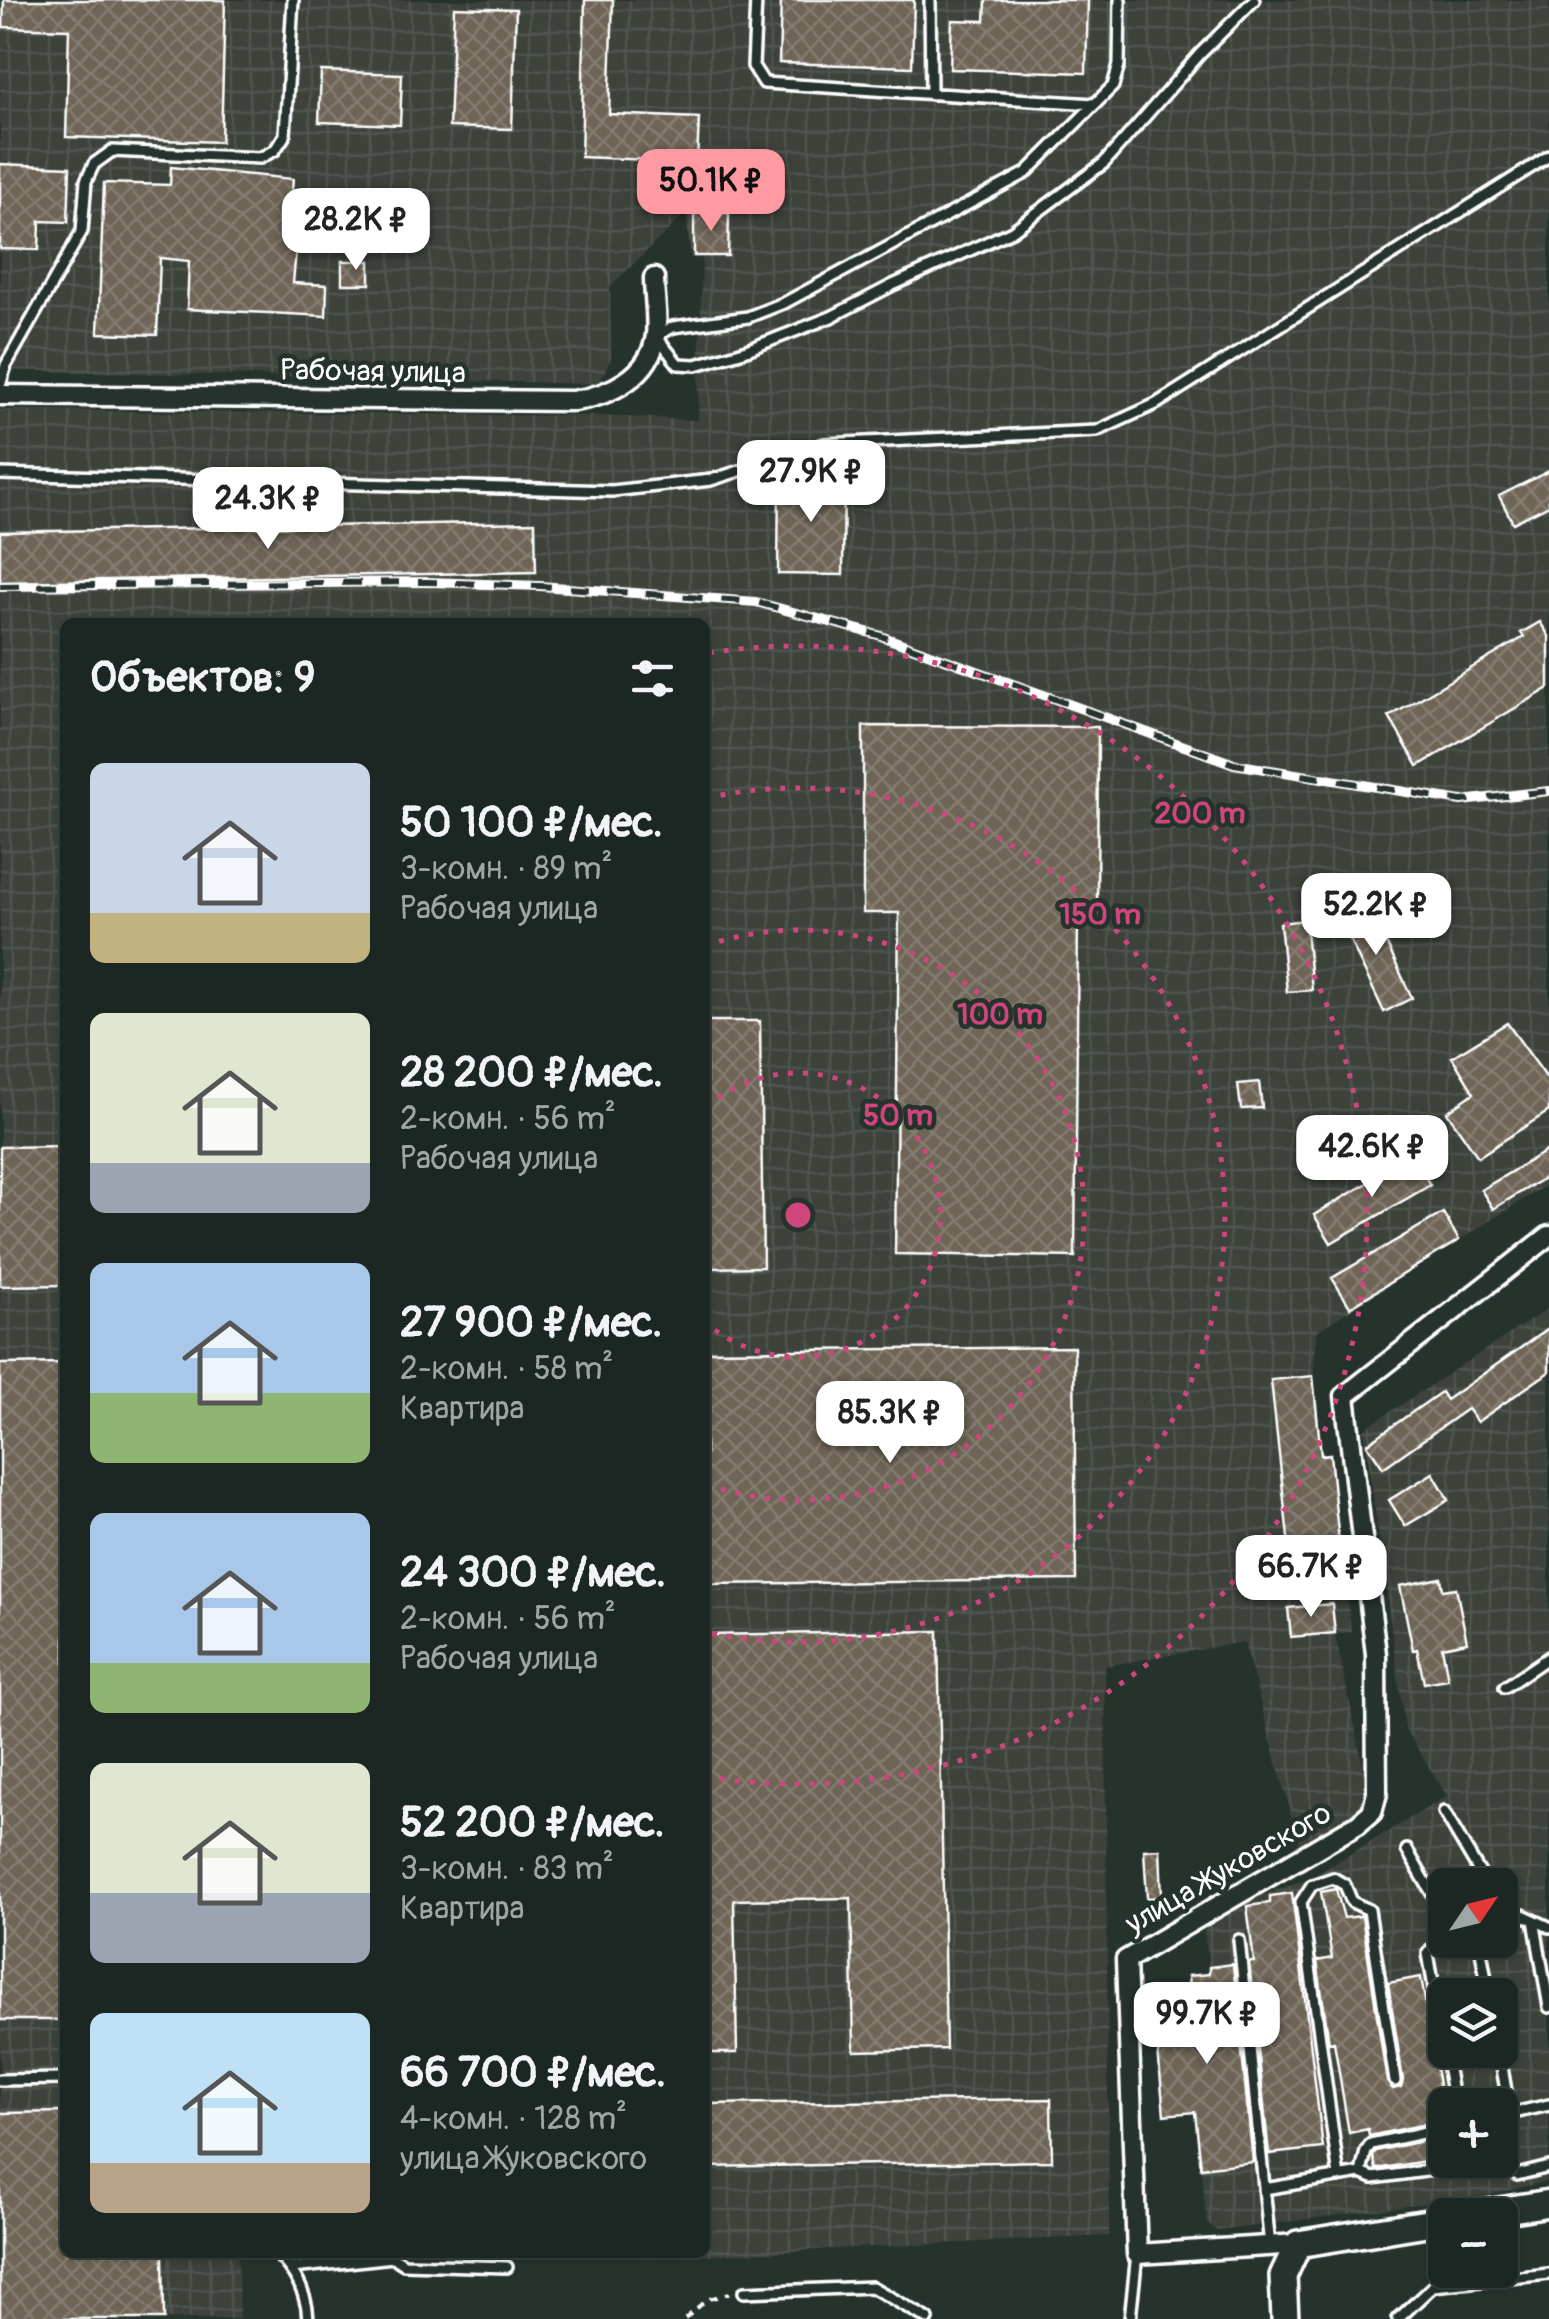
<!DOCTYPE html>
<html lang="ru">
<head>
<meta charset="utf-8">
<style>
  :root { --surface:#1c2622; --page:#29322f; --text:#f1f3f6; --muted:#a0a5a5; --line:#3a4340; --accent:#ff9aa2 }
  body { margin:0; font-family:Pangolin,sans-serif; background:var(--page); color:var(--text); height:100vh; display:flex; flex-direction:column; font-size:38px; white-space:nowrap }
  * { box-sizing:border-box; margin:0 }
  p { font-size:32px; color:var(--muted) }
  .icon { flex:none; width:55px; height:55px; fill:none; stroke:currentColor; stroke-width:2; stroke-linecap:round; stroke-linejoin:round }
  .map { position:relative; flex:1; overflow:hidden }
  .drawer { position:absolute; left:60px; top:618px; width:650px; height:1640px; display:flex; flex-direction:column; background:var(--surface); border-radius:15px; box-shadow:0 2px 8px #0004,0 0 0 2px var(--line) }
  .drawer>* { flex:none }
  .needle { width:65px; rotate:55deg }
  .tools { position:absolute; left:1428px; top:1868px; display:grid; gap:20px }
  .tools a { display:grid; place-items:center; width:90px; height:90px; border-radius:15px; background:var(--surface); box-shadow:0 2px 8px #0004,0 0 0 2px var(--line); font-size:50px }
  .price { position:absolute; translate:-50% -85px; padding:0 22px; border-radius:20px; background:#fff; color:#222; font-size:32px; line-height:65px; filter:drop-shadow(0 2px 5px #0008) }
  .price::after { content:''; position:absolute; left:50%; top:60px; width:30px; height:22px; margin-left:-15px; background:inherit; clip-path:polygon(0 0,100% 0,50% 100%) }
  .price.on { background:var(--accent); color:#111 }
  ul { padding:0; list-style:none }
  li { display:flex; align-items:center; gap:30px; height:250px; padding:0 30px }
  li span { display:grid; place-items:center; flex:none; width:280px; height:200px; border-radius:15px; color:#555 }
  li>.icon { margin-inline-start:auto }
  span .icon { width:120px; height:120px; fill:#fffc; stroke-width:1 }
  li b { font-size:42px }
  h2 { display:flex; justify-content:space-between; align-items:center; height:120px; padding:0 30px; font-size:42px }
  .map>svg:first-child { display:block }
  .industrial { fill:url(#industrial-grid); fill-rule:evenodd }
  .building { fill:url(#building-cross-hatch); stroke:#fff; stroke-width:2.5 }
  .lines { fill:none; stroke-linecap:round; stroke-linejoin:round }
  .lane-casing { stroke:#fff; stroke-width:16 }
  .street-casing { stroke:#fff; stroke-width:25 }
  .secondary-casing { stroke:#fff; stroke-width:32 }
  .path { stroke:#fff; stroke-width:4; stroke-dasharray:8 8; stroke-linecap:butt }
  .lane { stroke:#26332d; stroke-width:9 }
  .street { stroke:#26332d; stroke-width:18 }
  .secondary { stroke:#26332d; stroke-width:25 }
  .rail-casing { stroke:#fff; stroke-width:10 }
  .rail { stroke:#26332d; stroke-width:6; stroke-dasharray:19; stroke-linecap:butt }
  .ring { fill:none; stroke:#ce467c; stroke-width:5; stroke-dasharray:5 10 }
  .labels { text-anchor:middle; stroke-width:9; stroke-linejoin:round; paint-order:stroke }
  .street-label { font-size:30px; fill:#fff; stroke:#26332d }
  .centre { fill:#ce467c; stroke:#26332d; stroke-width:5 }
  .ring-label { font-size:30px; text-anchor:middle; font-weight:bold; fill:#ce467c; stroke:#26332d; stroke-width:9; stroke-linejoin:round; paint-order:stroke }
</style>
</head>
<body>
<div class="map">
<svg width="1549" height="2319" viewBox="0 0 1549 2319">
  <defs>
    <pattern id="industrial-grid" width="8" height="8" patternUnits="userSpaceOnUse" patternTransform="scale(2.5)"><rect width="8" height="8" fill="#3c423a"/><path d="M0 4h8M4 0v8" fill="none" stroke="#50554e"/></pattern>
    <pattern id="building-cross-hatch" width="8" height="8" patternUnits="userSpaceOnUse" patternTransform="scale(2.5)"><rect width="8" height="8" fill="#6e6557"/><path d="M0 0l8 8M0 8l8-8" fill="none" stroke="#847c70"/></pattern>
  </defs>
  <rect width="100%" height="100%" fill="#26332d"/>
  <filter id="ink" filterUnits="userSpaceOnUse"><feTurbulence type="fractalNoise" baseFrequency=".01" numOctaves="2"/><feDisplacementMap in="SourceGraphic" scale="20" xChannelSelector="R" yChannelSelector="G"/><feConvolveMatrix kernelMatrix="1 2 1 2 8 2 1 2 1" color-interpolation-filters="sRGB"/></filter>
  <g filter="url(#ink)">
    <path class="industrial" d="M0 0H1549V1183L1317 1331 1313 1375 1321 1455 1330 1454 1351 1632 1335 1634 1369 1793 1368 1805 1359 1816 1297 1856 1299 1844 1244 1642 1105 1666 1109 2236 641 2258 639 2253 705 2252V622H65V2252L238 2253 239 2319H0V410L600 416 698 420 702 258H691L686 213 610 287 611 358 599 384 0 370Z
      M1549 1308V2181L1484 2196 1217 2231 1207 2223 1195 2116 1226 2112 1204 1930 1247 1902 1317 1874 1447 1796 1405 1729 1364 1429ZM1445 1885H1500V1940H1445ZM1445 1995H1500V2050H1445ZM1445 2105H1500V2160H1445Z"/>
    <path class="building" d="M4 0H225L221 142 66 137 69 29 3 27Z
      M585 0H613L609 114 699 118 697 162 581 157Z
      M781 0H914L912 67 779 63Z
      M986 0H1088L1086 73 950 69 952 20 985 21Z
      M454 7 516 9 512 129 449 127Z
      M321 71 402 74 400 125 319 122Z
      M0 164 70 167 68 222 40 221 39 250 0 249Z
      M171 167 293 179 288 230H298L293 283 327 285 326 316 187 309 189 261 160 258 157 335 98 333 104 183 170 185Z
      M694 213H729L728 256H694Z
      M342 261H370V284H342Z
      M1549 471V505L1513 523 1499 496Z
      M779 475 844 476 843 575 778 574Z
      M535 522 536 572 0 582V532Z
      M1540 622 1549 636V688L1418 766 1389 717 1524 637 1521 633Z
      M863 726 1098 727 1097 914H1078L1075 1257 895 1254 899 913H863Z
      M1368 904 1412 998 1384 1012 1339 917Z
      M1305 920 1312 990 1287 992 1280 923Z
      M706 1021H760L763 1267 708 1268Z
      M1507 1023 1549 1081V1111L1478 1157 1447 1112 1474 1093 1452 1057Z
      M1259 1082 1262 1108 1241 1109 1238 1084Z
      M65 1146V1285L0 1286V1147Z
      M1549 1149V1175L1493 1209 1481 1190Z
      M1413 1156 1430 1185 1331 1243 1314 1215Z
      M1443 1213 1459 1240 1350 1307 1332 1278Z
      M1549 1328V1372L1477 1422 1467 1409 1383 1468 1367 1444 1441 1392 1446 1400Z
      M1074 1347 1076 1580 705 1584V1351Z
      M65 1363V2020H0V1364Z
      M1313 1376 1321 1455 1330 1454 1339 1542 1289 1547 1271 1380Z
      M1433 1473 1449 1500 1405 1526 1389 1500Z
      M1441 1578 1443 1590 1456 1588 1467 1642 1442 1647 1448 1679 1424 1683 1417 1649 1413 1650 1400 1586Z
      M1332 1604 1335 1633 1291 1637 1288 1608Z
      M938 1631 946 2049 854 2051 851 1898 734 1900 737 2053H705V1635Z
      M1160 1849 1162 1897 1147 1898 1144 1850Z
      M1336 1889 1344 1918 1362 1916 1387 2082 1393 2089 1401 2087 1403 2080 1388 1983 1421 1977 1445 2120 1369 2136 1368 2129 1349 2133 1334 2042 1329 2043 1317 1961 1332 1958 1321 1892Z
      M1292 1893 1323 2148 1269 2154 1249 1962H1254L1247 1906 1270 1903V1896Z
      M1233 1964 1253 2162 1201 2168 1195 2112 1164 2115 1154 2007 1190 2003 1188 1976 1209 1974V1967Z
      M1051 2099 1052 2161 705 2167V2104Z
      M65 2112V2252H163L164 2319H0V2113Z
      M1445 2136V2158L1376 2169 1373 2156 1376 2151Z"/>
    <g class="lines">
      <g class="lane-casing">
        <path id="lane" d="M756 0 753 66 764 83 1094 104
          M930 0 931 94
          M1120 0 1119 65 1113 86 1026 173 786 302 748 317 673 327 656 336 678 364 696 365 744 351 831 317 893 285 1012 231 1104 163 1200 54 1254 0
          M0 386 6 365 82 231 86 181 94 164 112 151 260 158 275 150 285 135 293 0
          M0 474 612 491 711 480 824 444 1097 431 1156 404 1549 156
          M1505 1687 1549 1657
          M1444 1812 1487 1885
          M1407 1850 1445 1916
          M1500 1911 1523 1915 1549 1927
          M1534 1920 1549 2007
          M1445 1935 1428 1953 1454 2105
          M1239 1940 1270 2246
          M1479 1940 1489 1995
          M1499 2050 1510 2114
          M0 2080 65 2079
          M1500 2116 1549 2105
          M1361 2173 1373 2178 1463 2166
          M1517 2175 1549 2167
          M1339 2177 1301 1902 1312 1885 1333 1878 1345 1885 1352 1902 1369 1910 1395 2081
          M1264 2189 1361 2173 1366 2151 1371 2144 1445 2128
          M275 2252C294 2270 307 2292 308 2319
          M293 2268 393 2257 404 2264 507 2267
          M744 2292 872 2287 928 2319
          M1130 2319 1137 2254
          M1398 2319 1433 2286 1549 2274"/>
      </g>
      <g class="street-casing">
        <path id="street" d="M0 395 573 401C609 396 651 376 656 335 658 317 654 296 654 278
          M1298 2244 1137 2254 1126 1960 1358 1824 1372 1812 1377 1793 1376 1654 1345 1396 1549 1236"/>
      </g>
      <g class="secondary-casing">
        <path id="secondary" d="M1475 2215 1549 2203
          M1285 2319 1283 2276 1298 2244 1445 2220"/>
      </g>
      <path class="path" d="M685 2319 706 2300 729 2293"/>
      <use href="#lane" class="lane"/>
      <use href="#street" class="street"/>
      <use href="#secondary" class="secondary"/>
      <g class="rail-casing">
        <path id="rail" d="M0 586 429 582 540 586 756 602 878 635 1234 764 1462 801 1549 791"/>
      </g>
      <use href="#rail" class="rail"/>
    </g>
  </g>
  <g class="ring">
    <path d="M706 1107A142 142 0 1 1 706 1323"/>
    <path d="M705 946A285 285 0 1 1 705 1484"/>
    <path d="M706 798A427 427 0 1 1 706 1632"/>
    <path d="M709 653A569 569 0 1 1 709 1777"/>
  </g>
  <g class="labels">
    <g class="street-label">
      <text transform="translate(373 371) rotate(1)" y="10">Рабочая улица</text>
      <text transform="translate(1228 1868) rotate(-30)" y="10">улица Жуковского</text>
    </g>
  </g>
  <circle cx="798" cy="1215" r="15" class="centre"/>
  <g class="ring-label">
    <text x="1200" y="823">200 m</text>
    <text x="1100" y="924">150 m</text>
    <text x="1000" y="1024">100 m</text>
    <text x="898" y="1125">50 m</text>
  </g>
</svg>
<div class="tools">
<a><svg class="needle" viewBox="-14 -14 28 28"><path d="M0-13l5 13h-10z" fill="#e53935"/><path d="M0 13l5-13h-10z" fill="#a0a5a5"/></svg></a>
<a><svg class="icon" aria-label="layers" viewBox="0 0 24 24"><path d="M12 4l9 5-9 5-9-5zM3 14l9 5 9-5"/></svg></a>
<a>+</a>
<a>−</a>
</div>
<b class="price on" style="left:711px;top:234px">50.1K ₽</b>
<b class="price" style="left:356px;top:273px">28.2K ₽</b>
<b class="price" style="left:811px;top:525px">27.9K ₽</b>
<b class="price" style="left:268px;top:552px">24.3K ₽</b>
<b class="price" style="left:1376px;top:958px">52.2K ₽</b>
<b class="price" style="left:1372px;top:1200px">42.6K ₽</b>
<b class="price" style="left:890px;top:1466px">85.3K ₽</b>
<b class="price" style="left:1311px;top:1620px">66.7K ₽</b>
<b class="price" style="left:1207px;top:2067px">99.7K ₽</b>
<section class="drawer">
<h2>Объектов: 9<svg class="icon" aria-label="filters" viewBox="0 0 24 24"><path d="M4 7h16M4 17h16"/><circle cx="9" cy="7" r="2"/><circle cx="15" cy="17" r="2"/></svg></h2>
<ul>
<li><span style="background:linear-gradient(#c9d6e8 75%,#c2b280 0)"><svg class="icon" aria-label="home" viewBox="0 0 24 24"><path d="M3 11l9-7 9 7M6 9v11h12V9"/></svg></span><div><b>50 100 ₽/мес.</b><p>3-комн. · 89 m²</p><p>Рабочая улица</p></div></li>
<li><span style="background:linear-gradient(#dfe7d0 75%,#9aa5b1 0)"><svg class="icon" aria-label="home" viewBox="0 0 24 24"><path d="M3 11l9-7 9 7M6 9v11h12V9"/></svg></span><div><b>28 200 ₽/мес.</b><p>2-комн. · 56 m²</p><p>Рабочая улица</p></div></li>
<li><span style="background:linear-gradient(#a9c7e8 65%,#8fb573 0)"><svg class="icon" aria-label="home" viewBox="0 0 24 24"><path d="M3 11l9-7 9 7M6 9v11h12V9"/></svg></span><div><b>27 900 ₽/мес.</b><p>2-комн. · 58 m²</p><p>Квартира</p></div></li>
<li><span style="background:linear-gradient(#a9c7e8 75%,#8fb573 0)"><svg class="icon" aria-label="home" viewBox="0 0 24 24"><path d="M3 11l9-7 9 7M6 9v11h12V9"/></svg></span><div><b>24 300 ₽/мес.</b><p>2-комн. · 56 m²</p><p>Рабочая улица</p></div></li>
<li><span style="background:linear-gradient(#dfe7d0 65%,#9aa5b1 0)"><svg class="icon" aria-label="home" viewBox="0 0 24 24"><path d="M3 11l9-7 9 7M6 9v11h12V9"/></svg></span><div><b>52 200 ₽/мес.</b><p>3-комн. · 83 m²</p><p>Квартира</p></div></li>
<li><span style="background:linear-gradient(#bfe0f5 75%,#b9a48a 0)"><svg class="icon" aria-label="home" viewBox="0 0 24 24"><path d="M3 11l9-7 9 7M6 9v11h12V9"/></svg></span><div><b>66 700 ₽/мес.</b><p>4-комн. · 128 m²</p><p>улица Жуковского</p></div></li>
</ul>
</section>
</div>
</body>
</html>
